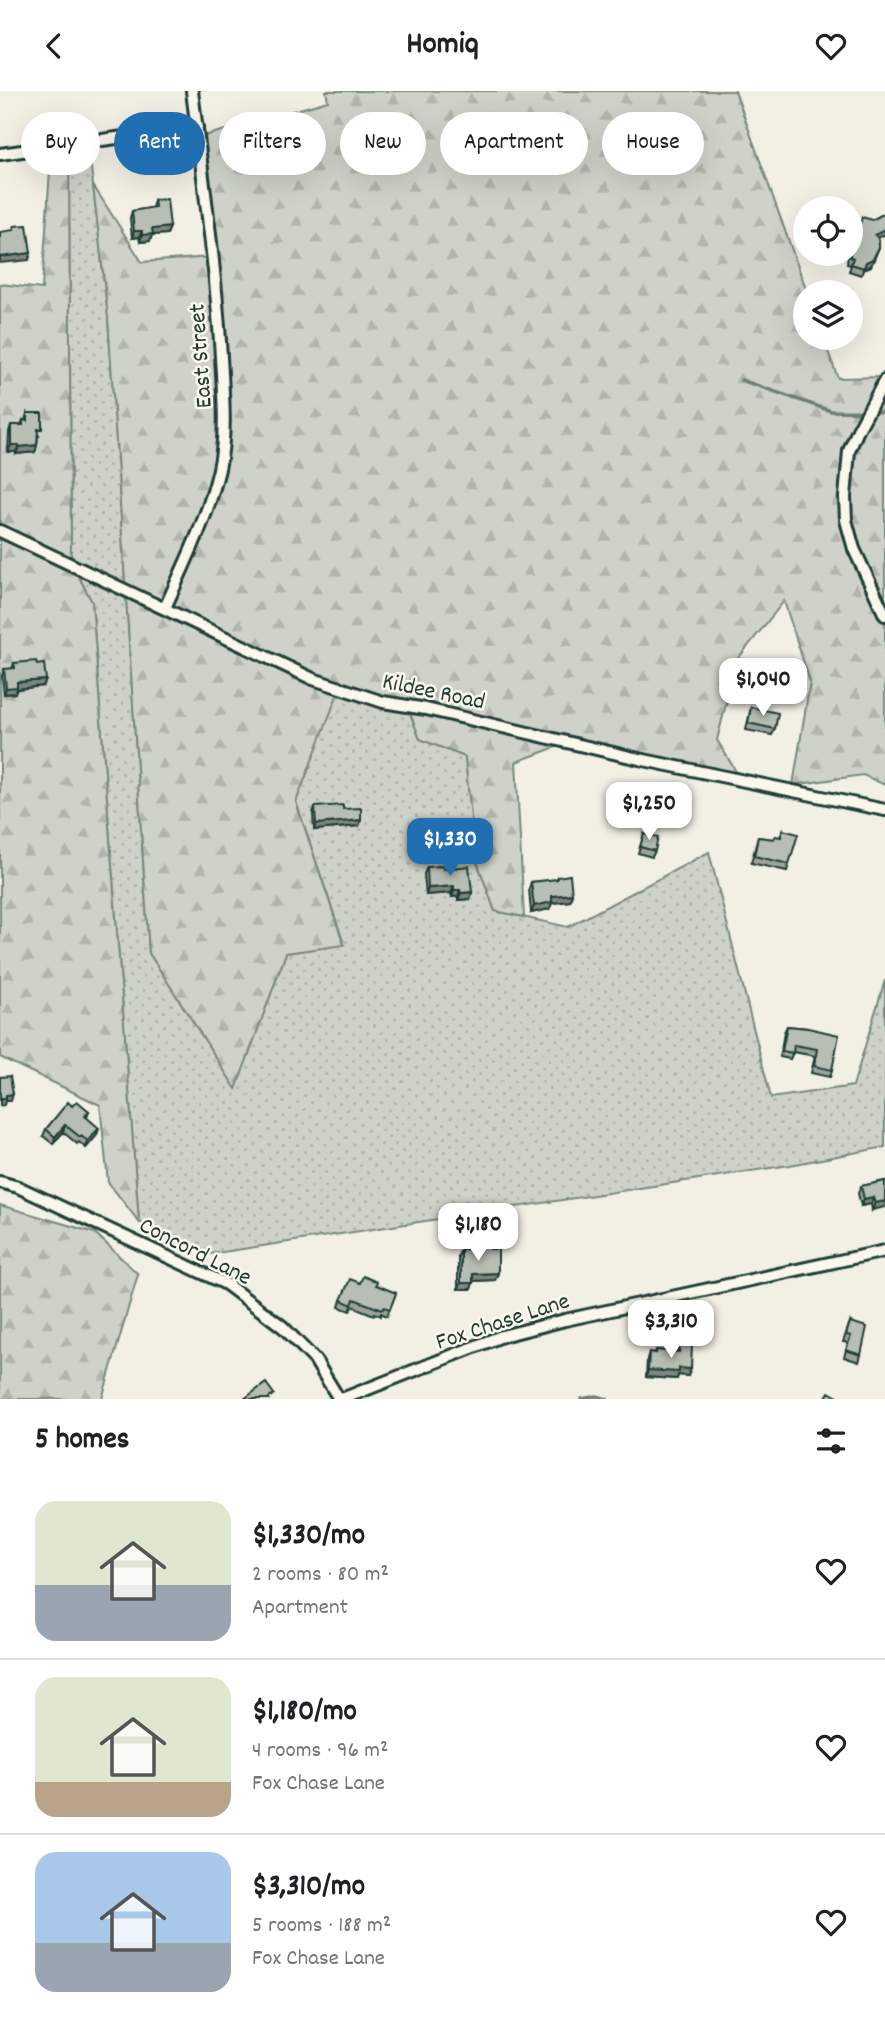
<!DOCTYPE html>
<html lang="en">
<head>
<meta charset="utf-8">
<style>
  :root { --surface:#fff; --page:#f6f6f6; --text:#202124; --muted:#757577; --line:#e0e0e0; --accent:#1f6fb2 }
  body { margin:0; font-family:Dekko,sans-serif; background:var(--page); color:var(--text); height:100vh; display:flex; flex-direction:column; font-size:26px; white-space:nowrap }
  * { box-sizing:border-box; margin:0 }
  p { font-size:23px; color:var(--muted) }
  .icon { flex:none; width:38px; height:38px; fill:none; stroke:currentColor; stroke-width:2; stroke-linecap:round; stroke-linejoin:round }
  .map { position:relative; height:1308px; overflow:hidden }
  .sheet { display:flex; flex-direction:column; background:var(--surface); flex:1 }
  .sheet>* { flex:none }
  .guide { position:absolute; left:21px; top:21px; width:844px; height:63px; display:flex; gap:14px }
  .controls { position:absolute; left:793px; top:105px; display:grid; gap:14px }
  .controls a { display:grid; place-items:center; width:70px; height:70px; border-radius:50%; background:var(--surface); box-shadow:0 7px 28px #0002; font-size:35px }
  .price { position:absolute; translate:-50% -60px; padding:0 16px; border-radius:14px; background:#fff; color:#222; font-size:23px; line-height:46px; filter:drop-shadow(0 2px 4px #0008) }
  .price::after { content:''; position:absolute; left:50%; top:42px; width:21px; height:16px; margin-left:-10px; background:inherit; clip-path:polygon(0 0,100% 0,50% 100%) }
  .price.selected { background:var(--accent); color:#fff }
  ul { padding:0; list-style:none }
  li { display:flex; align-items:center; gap:21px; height:175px; padding:0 35px }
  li+li { border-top:2px solid var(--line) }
  li span { display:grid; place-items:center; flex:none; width:196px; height:140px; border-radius:21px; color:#555 }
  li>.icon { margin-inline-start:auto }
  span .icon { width:84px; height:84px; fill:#fffc; stroke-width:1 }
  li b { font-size:30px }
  h2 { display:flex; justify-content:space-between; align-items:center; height:84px; padding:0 35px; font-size:30px }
  .tag { padding:0 24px; border-radius:32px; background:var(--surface); box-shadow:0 7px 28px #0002; font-size:24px; line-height:63px }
  .tag.selected { background:var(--accent); color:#fff }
  header { display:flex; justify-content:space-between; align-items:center; height:91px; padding:0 35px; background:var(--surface); font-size:32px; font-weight:700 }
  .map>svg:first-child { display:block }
  .grass { fill:url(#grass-dots); stroke:#77887e; stroke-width:2 }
  .forest { fill:url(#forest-firs); stroke:#77887e; stroke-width:2 }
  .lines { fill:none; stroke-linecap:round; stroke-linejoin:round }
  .stream { stroke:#6e7f75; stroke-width:3.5 }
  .minor-casing { stroke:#1f3d34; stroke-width:16 }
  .minor { stroke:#fbf7ec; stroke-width:10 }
  .wall { fill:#9da39a; stroke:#1f3d34; stroke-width:2 }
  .shaded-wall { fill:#80857d; stroke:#1f3d34; stroke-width:2 }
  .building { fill:#b7beb3; stroke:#1f3d34; stroke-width:2 }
  .labels { text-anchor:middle; stroke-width:5; stroke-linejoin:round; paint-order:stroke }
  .street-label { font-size:24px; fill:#1f3d34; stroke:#fbf7ec }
</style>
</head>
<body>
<header><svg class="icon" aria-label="back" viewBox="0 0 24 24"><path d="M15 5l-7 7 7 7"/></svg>Homiq<svg class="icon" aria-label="heart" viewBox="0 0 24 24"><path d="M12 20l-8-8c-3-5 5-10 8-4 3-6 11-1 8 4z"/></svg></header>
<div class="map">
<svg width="885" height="1308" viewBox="0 0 885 1308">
  <defs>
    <pattern id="grass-dots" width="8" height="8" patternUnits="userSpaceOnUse" patternTransform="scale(1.75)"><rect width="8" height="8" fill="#cfd2c8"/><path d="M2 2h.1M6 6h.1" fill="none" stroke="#b1b5ac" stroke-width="1.8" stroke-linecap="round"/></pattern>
    <pattern id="forest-firs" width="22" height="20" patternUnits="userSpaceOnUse" patternTransform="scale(1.75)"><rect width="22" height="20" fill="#cfd2c8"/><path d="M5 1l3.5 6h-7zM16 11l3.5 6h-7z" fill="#b1b5ac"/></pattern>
  </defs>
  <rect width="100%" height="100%" fill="#f2f0e5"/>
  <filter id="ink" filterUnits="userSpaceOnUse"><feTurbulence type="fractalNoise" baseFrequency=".0143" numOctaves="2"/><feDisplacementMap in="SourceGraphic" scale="14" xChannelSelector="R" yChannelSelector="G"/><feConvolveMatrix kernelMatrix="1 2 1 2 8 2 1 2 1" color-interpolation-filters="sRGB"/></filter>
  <g filter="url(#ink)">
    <path class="grass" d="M89 59 108 226 149 862 236 997 286 862 344 853 296 711 339 596 408 617 420 648 465 666 475 765 495 820 568 836 709 761 771 1007 853 995 885 889V1056L790 1074 210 1163 169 1142 139 1131 92 511 71 471 69 62Z"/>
    <path class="forest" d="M326 0H735L807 201H805V247H823L838 287 885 286V694L863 684 793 694 810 591 784 510 737 569 717 649 737 682 569 651 516 671 524 826 495 820 475 765 465 666 420 648 408 617 340 597 296 711 344 854 286 862 236 998 149 862 108 226 93 94 142 171 211 166 197 47 328 10Z
      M69 62 71 471 92 511 139 1131 108 1091 100 1014 0 966V193L42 198 51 64Z
      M0 1114 95 1142 138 1183 102 1308H0Z"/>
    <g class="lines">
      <path class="stream" d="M741 289 831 320 885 321
        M582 1308 597 1305 607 1308"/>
      <g class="minor-casing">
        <path id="minor" d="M0 63 197 36
          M885 289 858 339 849 360 845 406 846 429 854 458 885 524
          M0 440 313 588 383 611 426 618 639 668 885 719
          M165 517C185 472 208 426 219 378 227 341 223 303 221 266 216 177 203 88 192 0
          M0 1091 18 1096 226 1193 283 1236 315 1269 339 1308
          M342 1308 502 1245 565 1229 885 1160"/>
      </g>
      <use href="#minor" class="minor"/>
    </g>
    <path class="wall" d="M154 109 170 136 167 143 152 144 150 150 140 151 139 146 132 147 130 127 132 120 152 117Z
      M885 122V143L878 147 879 156 871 175 864 178 861 184 849 180 851 174 847 173 848 163H850L872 129Z
      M27 322 39 345H38L37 354 35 361 16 363V361H8L9 341 11 334H21L23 329 25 330Z
      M14 572 37 574 46 589 43 595 17 598 15 602 4 603 2 585 4 578H12Z
      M751 616 775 638 772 644 746 639Z
      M626 694 648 714 645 721 635 718 633 725 619 722Z
      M315 716 343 718 361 729 359 735 314 739 313 722Z
      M783 739 789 773 787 780 751 772 758 746 774 748 780 746Z
      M644 743 655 760 652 766 638 762Z
      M427 776 472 801 470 808 458 809V805L452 806 451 802 426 804 424 783Z
      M557 786 572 803 570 810 552 812 550 818 531 822 529 798 531 791 556 789Z
      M787 935 808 937 832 979 830 986 811 982 815 965 793 961 790 968 780 966 784 941Z
      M72 1015 89 1020 87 1027 97 1044 86 1057 79 1051 77 1053 63 1041 53 1053 43 1045 46 1038Z
      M885 1090 872 1119 871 1113 861 1115 858 1102 861 1095Z
      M479 1155 490 1158 498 1182 495 1189 473 1190 471 1198H458V1165L461 1158H478Z
      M360 1192 376 1194 396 1202 387 1225 381 1222V1225L375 1222 374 1224 352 1215 350 1220 339 1216 341 1209Z
      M850 1231 861 1264 859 1271 844 1266 848 1252 843 1251Z
      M680 1253 688 1285 678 1284 677 1288 646 1286 647 1268 649 1261 655 1262 656 1259 677 1261Z"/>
    <path class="shaded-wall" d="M170 136 167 143 152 144 150 150 140 151 142 144 152 138Z
      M885 138V143L873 150 875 144Z
      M134 140H142L139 146 132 147Z
      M879 156 871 175 863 178 866 171Z
      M31 162 29 169 0 172V166Z
      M11 354H19L16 361H8Z
      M37 354 35 361 16 363 19 356Z
      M46 589 43 595 17 598 15 602 4 603 6 597 17 591Z
      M361 729 359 735 314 739 316 733Z
      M454 795 451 802 426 804 428 797Z
      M454 799H460L458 805 452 806Z
      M472 801 470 808 458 809 461 802Z
      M572 803 570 810 552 812 550 818 531 822 534 815 552 805Z
      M13 1003 11 1010H5L4 1014 0 1015V1008L6 1004Z
      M65 1034 63 1041 53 1053 55 1046Z
      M99 1037 97 1044 86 1057 88 1050Z
      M873 1106 871 1113 861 1115 864 1108Z
      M885 1110V1116L872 1119 875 1112Z
      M498 1182 495 1189 471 1190 473 1183Z
      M461 1192H473L471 1198H458Z
      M679 1277 691 1278 688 1285 678 1284 677 1288 646 1286 648 1279Z"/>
    <path class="building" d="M167 108 170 136 152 138 153 143 142 144V140H134L132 120 155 116 154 109Z
      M885 122V138L875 144 879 149V156L873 168 866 171 864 177 851 173 853 167 850 166 851 148 856 146 862 126 872 129Z
      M27 134 31 162 0 166V141L14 139V135Z
      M27 322H42V338H38L37 354 19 356V354H11V334H23V329L27 330Z
      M36 570 37 574 44 573 46 589 17 591V596L6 597 4 578 15 577 14 572Z
      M751 616 778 622 775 638 748 632Z
      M626 694 651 700 648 714 637 711 635 718 621 715Z
      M343 714V718L361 717V729L316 733 315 716Z
      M783 739 798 743 789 773 754 765 758 746 774 748 775 745 781 746Z
      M644 743 658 746 655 760 640 756Z
      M443 775V778L469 775 472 801 461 802 460 799H454V795L428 797 427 776Z
      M570 784 572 803 552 805V811L534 815 531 791 557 788V786Z
      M787 935 808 937 839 944 832 979 814 975 817 958 794 954 793 962 782 960Z
      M10 985 13 1003 6 1004V1008H0V986Z
      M77 1010 89 1020 85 1025 99 1037 88 1050 81 1045 80 1046 65 1034 55 1046 46 1038 68 1011 72 1015Z
      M885 1090V1110L875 1112 873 1106 864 1108 861 1095Z
      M479 1155H490V1158H498V1182L473 1183V1192H461V1158H479Z
      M363 1185 377 1191 376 1194 396 1202 390 1218 384 1216 383 1218 377 1216V1217L354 1208 352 1214 341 1209 350 1188 360 1192Z
      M850 1231 867 1236 861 1264 846 1259 851 1245 846 1244Z
      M680 1253 692 1254 691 1278 679 1277V1281L648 1279 649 1261 656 1262V1259L679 1261Z
      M266 1292 274 1303 269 1307V1308H244Z
      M829 1301 841 1308H825Z"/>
  </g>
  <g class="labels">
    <g class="street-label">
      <text transform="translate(199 265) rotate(-94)" y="8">East Street</text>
      <text transform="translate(434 599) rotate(12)" y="8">Kildee Road</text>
      <text transform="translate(196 1159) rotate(27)" y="8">Concord Lane</text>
      <text transform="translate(502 1229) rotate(-18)" y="8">Fox Chase Lane</text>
    </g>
  </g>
</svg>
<div class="controls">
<a><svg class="icon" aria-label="locate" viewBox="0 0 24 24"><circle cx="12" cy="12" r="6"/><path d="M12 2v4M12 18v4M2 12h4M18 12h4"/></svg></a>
<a><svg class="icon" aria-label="layers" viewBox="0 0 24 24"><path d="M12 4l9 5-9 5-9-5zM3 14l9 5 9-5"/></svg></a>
</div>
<b class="price" style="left:763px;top:627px">$1,040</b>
<b class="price" style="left:649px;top:751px">$1,250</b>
<b class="price selected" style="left:450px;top:787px">$1,330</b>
<b class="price" style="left:478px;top:1172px">$1,180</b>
<b class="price" style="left:671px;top:1269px">$3,310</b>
<div class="guide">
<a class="tag">Buy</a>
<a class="tag selected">Rent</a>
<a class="tag">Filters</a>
<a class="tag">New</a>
<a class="tag">Apartment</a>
<a class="tag">House</a>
</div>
</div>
<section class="sheet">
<h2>5 homes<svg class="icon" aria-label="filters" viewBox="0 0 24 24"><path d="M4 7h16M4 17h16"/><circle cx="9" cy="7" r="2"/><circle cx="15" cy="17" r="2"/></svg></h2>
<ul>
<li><span style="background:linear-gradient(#dfe7d0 60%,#9aa5b1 0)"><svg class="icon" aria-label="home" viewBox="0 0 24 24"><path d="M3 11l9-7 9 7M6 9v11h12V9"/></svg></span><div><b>$1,330/mo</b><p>2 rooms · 80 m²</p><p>Apartment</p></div><svg class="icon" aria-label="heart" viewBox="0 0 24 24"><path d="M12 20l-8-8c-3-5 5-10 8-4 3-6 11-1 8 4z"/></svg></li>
<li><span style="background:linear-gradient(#dfe7d0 75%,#b9a48a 0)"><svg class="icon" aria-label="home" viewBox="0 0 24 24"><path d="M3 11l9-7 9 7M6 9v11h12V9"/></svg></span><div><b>$1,180/mo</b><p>4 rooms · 96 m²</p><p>Fox Chase Lane</p></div><svg class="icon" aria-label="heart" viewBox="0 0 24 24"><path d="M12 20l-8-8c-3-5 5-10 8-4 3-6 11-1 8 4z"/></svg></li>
<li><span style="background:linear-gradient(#a9c7e8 65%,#9aa5b1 0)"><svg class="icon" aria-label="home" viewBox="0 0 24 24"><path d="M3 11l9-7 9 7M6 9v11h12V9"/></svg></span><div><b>$3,310/mo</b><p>5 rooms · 188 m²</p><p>Fox Chase Lane</p></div><svg class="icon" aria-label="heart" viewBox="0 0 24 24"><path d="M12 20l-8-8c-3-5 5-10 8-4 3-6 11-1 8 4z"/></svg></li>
</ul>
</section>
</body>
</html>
